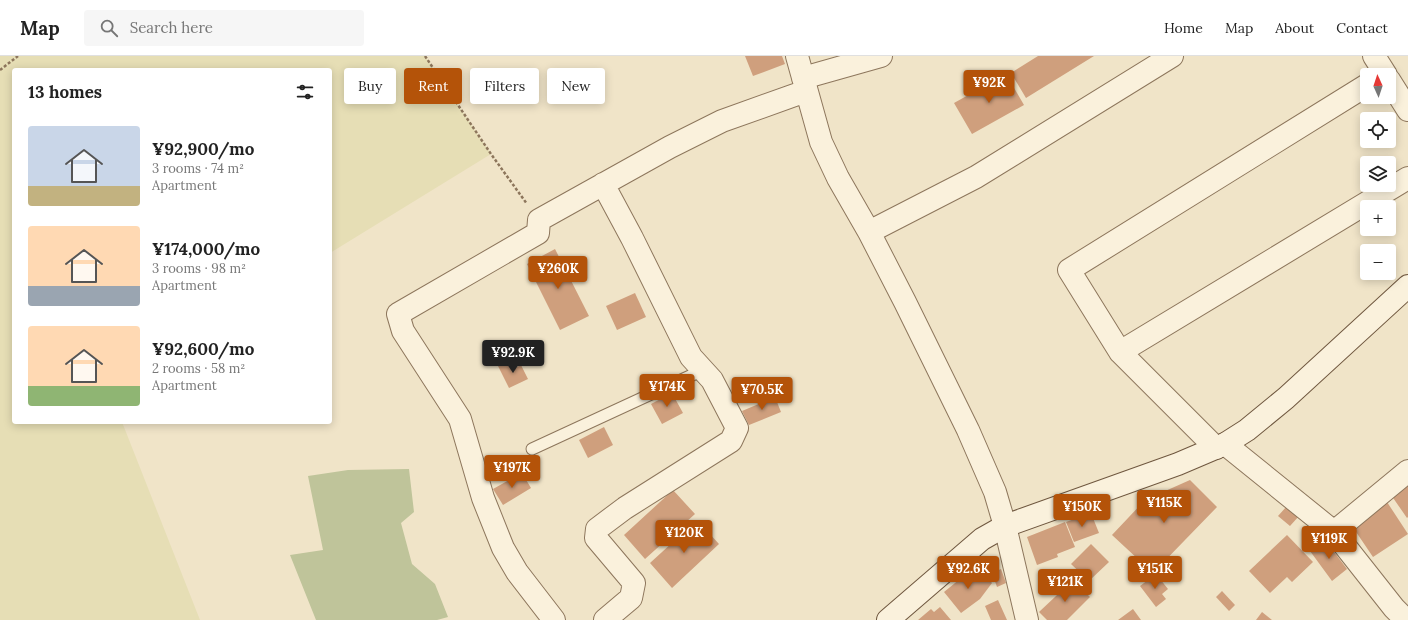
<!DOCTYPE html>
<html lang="en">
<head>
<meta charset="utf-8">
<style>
  :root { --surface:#fff; --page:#f6f6f6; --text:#222; --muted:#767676; --line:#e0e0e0; --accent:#b45309 }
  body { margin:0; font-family:Lora,serif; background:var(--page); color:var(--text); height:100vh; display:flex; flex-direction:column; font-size:15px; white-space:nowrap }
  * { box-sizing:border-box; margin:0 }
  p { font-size:13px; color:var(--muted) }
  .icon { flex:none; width:22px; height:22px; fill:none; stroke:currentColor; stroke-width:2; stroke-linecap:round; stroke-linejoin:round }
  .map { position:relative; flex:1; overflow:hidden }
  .panel { position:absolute; left:12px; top:12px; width:320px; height:356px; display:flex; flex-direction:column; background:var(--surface); border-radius:4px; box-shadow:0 2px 10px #0003 }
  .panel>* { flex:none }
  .banner { position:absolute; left:344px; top:12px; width:380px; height:36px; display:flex; gap:8px }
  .needle { width:26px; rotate:357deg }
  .tools { position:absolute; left:1360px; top:12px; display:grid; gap:8px }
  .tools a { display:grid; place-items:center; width:36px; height:36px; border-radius:4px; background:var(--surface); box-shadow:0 2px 10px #0003; font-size:20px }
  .price { position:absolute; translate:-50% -34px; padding:0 9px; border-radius:4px; background:var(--accent); color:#fff; font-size:13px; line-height:26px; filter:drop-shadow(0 1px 2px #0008) }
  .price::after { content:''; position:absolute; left:50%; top:24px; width:12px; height:9px; margin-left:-6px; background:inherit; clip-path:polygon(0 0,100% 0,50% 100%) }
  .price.selected { background:#222; color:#fff }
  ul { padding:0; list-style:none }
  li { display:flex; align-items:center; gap:12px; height:100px; padding:0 16px }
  li span { display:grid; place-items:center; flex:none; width:112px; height:80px; border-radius:4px; color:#555 }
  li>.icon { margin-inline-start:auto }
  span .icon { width:48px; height:48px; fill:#fffc; stroke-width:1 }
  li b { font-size:17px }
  h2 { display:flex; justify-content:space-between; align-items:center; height:48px; padding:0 16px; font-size:17px }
  .tag { padding:0 14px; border-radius:4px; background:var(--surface); box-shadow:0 2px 10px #0003; font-size:14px; line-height:36px }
  .tag.selected { background:var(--accent); color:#fff }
  header { display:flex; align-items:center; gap:24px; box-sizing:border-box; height:56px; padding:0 20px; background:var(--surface); border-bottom:1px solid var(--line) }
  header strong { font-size:19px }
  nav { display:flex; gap:22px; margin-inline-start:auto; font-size:14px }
  .search { width:280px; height:36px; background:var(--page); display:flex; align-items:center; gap:10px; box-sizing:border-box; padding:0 14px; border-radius:4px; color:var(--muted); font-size:15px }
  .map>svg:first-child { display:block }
  .farmland { fill:#e6deb5 }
  .cemetery { fill:#bfc49a }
  .building { fill:#cf9f7d }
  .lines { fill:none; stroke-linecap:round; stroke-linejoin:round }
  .lane-casing { stroke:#8d765c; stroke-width:13 }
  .street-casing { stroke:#8d765c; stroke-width:24 }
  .secondary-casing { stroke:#6f573f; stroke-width:24 }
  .path { stroke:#8d765c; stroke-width:2.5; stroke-dasharray:3 2; stroke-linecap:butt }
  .lane { stroke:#faf1dc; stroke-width:11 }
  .street { stroke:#faf1dc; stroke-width:22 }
  .secondary { stroke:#faf1dc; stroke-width:22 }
</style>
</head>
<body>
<header>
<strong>Map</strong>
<div class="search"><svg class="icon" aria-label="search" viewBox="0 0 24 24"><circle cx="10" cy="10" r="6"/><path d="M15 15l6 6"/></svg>Search here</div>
<nav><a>Home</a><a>Map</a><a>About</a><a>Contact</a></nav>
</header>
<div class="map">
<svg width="1408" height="564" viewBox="0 0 1408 564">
  <rect width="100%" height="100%" fill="#f0e4c8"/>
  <path class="farmland" d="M0 0H425L491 98 330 197V14H14V366H122L200 564H0Z"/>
  <path class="cemetery" d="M409 413 414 456 401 467 412 508 435 528 448 561 437 564H316L290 499 323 494 308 420 348 414Z"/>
  <path class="building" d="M745 0H782L785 8 753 20Z
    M1038 0H1094L1026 42 1011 17Z
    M1006 18 1024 49 972 78 954 47Z
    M555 193 589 260 560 274 527 208Z
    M635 237 646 261 617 274 606 250Z
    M511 304 515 312 521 309 528 323 509 332 498 310Z
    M672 337 683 357 662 368 651 348Z
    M775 341 781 356 749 369 742 355Z
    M604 371 613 389 588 402 579 384Z
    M522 417 531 432 503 449 493 433Z
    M1408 423V461L1407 462 1389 436Z
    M1190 424 1217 451 1153 517 1112 479 1145 444Z
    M673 434 695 458 645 503 624 479Z
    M1387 446 1408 478 1373 501 1352 470Z
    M1287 450 1299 460 1290 470 1278 460Z
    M1091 457 1099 477 1074 486 1066 466Z
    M697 464 719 488 672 532 650 507Z
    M1065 466 1075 491 1057 498 1058 501 1037 509 1027 481Z
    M1287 479 1313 506 1292 526 1287 521 1270 537 1249 515Z
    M1325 484 1347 513 1332 525 1310 495Z
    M1091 488 1109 506 1089 525 1071 508Z
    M1001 513 1006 527 997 531 992 517Z
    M971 514 975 519 982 516 992 527 980 543 961 557 944 536Z
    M1156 518 1168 533 1162 538 1166 543 1156 551 1140 530Z
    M1073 524 1090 541 1067 564H1047L1039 556Z
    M1222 535 1235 549 1229 555 1216 541Z
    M998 544 1007 564H991L985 550Z
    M940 551 951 564H918L931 553 934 556Z
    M1133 553 1141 564H1118Z
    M1262 556 1272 564H1256Z"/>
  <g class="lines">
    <g class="lane-casing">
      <path id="lane" d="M532 393 703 314"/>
    </g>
    <g class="street-casing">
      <path id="street" d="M797 0 821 86 838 122 869 176 905 246 968 374 995 436 1005 470 1027 564
        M1374 0 1386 19
        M803 22 881 0
        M1389 24 1408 54
        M603 128 632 182 691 301 712 324 737 372 731 385 625 452 597 473 596 482 634 527 631 542 605 564
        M869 176 976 121 1172 0
        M1120 296 1408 122
        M1225 388 1334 476 1394 552 1406 564
        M1216 392 1120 296 1069 214 1367 29
        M1334 476 1408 415
        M554 564 517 516 503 492 483 442 460 363 403 275 398 258 538 177 539 164 670 91 722 65 806 35"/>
    </g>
    <g class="secondary-casing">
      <path id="secondary" d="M888 564 982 483 1005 470 1178 408 1225 388 1247 374 1286 342 1408 230"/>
    </g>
    <path class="path" d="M425 0 491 98 527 148
      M0 14 18 0"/>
    <use href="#lane" class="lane"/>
    <use href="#street" class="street"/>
    <use href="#secondary" class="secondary"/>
  </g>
</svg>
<div class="tools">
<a><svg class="needle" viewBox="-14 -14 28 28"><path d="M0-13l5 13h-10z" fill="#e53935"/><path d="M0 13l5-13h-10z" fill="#767676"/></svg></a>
<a><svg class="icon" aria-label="locate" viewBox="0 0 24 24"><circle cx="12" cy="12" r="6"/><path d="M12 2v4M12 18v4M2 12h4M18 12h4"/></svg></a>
<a><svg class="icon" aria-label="layers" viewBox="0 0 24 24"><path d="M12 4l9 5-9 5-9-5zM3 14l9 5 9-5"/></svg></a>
<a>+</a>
<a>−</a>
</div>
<b class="price" style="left:989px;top:48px">¥92K</b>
<b class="price" style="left:558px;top:234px">¥260K</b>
<b class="price selected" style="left:513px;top:318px">¥92.9K</b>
<b class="price" style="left:667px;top:352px">¥174K</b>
<b class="price" style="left:762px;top:355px">¥70.5K</b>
<b class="price" style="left:512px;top:433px">¥197K</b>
<b class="price" style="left:1164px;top:468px">¥115K</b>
<b class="price" style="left:1082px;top:472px">¥150K</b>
<b class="price" style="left:684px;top:498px">¥120K</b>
<b class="price" style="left:1329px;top:504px">¥119K</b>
<b class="price" style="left:968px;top:534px">¥92.6K</b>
<b class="price" style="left:1155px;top:534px">¥151K</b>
<b class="price" style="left:1065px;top:547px">¥121K</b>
<div class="banner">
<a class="tag">Buy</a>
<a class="tag selected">Rent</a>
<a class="tag">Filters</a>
<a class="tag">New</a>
</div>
<section class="panel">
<h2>13 homes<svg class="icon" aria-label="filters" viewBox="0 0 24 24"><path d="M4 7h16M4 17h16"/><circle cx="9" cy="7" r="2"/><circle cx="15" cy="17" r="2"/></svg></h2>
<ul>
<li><span style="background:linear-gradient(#c9d6e8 75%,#c2b280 0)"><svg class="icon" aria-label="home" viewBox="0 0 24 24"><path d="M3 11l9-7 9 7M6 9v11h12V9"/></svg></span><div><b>¥92,900/mo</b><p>3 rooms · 74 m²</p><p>Apartment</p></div></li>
<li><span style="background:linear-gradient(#ffd9b3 75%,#9aa5b1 0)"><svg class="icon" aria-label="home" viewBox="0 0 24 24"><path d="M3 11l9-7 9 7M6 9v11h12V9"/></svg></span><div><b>¥174,000/mo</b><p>3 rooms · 98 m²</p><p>Apartment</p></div></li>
<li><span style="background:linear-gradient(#ffd9b3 75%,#8fb573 0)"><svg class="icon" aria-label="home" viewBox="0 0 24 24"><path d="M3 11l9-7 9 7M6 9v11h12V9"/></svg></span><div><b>¥92,600/mo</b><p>2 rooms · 58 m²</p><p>Apartment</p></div></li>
</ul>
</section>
</div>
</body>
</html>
